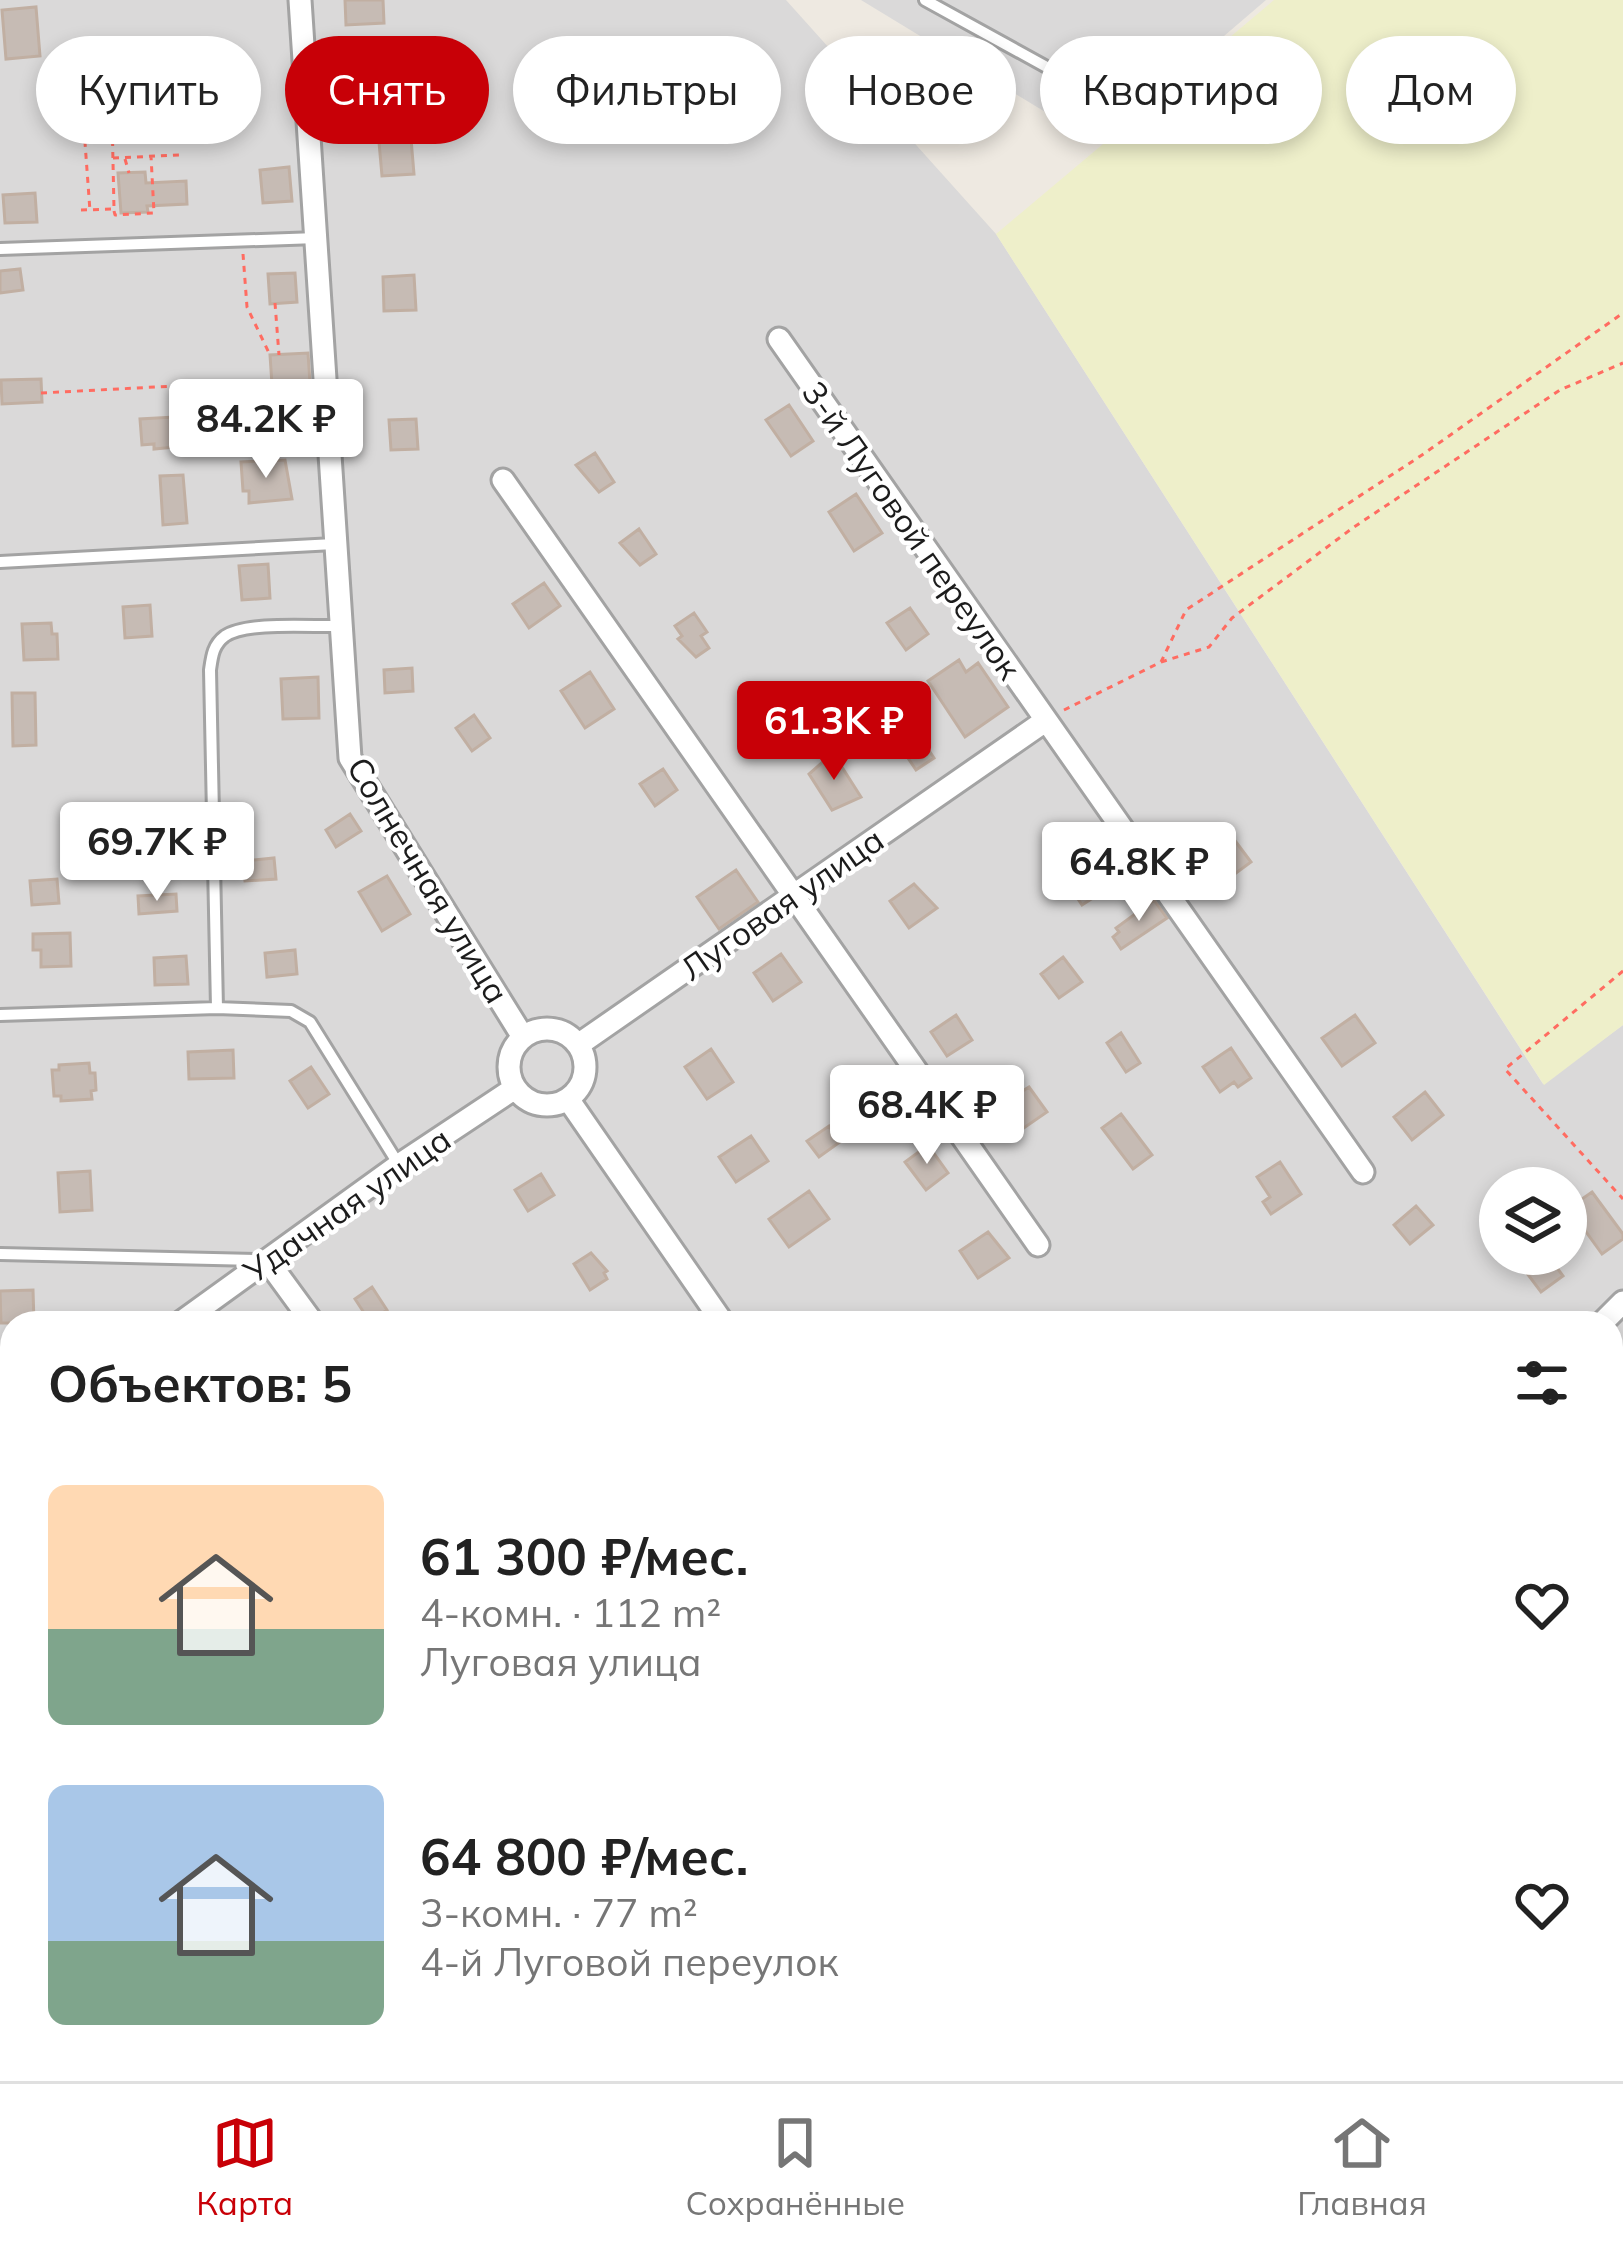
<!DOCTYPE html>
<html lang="ru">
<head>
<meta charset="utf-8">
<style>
  :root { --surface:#fff; --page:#f2f2f2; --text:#222; --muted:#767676; --line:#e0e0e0; --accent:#c80007 }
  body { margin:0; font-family:Mulish,sans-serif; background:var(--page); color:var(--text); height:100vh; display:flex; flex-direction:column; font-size:45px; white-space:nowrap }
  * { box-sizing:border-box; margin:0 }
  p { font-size:39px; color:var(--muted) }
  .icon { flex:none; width:66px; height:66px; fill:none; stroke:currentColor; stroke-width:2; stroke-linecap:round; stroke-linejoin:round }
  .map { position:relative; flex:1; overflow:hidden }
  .side { position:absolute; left:0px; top:1311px; width:1623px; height:771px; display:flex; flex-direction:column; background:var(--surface); border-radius:36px 36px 0 0; box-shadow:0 6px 18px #0003 }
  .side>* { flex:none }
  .hud { position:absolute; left:36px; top:36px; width:1551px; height:108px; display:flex; gap:24px }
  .fabs { position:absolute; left:1479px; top:1167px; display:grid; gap:24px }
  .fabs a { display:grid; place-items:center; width:108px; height:108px; border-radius:50%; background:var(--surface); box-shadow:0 6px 18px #0003; font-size:60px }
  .price { position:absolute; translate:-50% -102px; padding:0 27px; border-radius:12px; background:#fff; color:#222; font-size:39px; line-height:78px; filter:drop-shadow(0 3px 6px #0008) }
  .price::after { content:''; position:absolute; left:50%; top:72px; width:36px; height:27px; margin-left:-18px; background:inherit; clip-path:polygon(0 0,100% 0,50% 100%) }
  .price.on { background:var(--accent); color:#fff }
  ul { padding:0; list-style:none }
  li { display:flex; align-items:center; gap:36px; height:300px; padding:0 48px }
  li span { display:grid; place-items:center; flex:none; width:336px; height:240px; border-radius:18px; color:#555 }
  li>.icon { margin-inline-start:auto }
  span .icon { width:144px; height:144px; fill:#fffc; stroke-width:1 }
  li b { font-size:51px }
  h2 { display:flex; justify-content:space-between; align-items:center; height:144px; padding:0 48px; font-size:51px }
  .pill { padding:0 42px; border-radius:54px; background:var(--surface); box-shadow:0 6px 18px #0003; font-size:42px; line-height:108px }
  .pill.on { background:var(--accent); color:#fff }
  .tab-bar { display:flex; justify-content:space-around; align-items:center; height:168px; border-top:3px solid var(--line); background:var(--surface); font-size:33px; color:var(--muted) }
  .tab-bar a { display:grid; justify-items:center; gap:6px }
  .tab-bar .on { color:var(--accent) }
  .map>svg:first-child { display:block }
  .residential { fill:#dad9d9; fill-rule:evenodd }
  .farmland { fill:#eeefca }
  .grass { fill:#caeda2 }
  .wetland { fill:#bcdecd }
  .water { fill:#9dd3e0 }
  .building { fill:#c6bbb4; stroke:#c1afa2; stroke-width:3 }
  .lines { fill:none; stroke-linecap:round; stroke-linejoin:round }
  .lane-casing { stroke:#a3a3a3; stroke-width:16 }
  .street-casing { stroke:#a3a3a3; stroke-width:27 }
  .path { stroke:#ff6c61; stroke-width:3; stroke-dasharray:6 6; stroke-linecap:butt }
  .lane { stroke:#fff; stroke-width:10 }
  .street { stroke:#fff; stroke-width:21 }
  .labels { text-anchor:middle; stroke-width:9; stroke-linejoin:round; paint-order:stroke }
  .street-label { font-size:33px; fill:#1c1c1c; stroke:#fff }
</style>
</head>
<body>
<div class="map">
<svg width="1623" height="2081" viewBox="0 0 1623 2081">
  <rect width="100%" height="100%" fill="#eee9e1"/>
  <path class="residential" d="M0 0H786L996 234 1543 1084 1623 1025V2081H1523L1513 2070H1611V1323H12V1670L0 1666ZM1500 1188H1566V1254H1500Z
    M861 0H1266L1098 144Z
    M1290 2070H1401L1395 2081H1279Z"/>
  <path class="farmland" d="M1274 0H1623V1025L1544 1085 996 234Z
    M1623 1999V2081H1541L1552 2070H1611V2011Z"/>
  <path class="grass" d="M852 2070H1108L1112 2081H805Z"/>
  <path class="wetland" d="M0 1666 12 1670V1982L0 2007Z
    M96 2070H227L220 2081H96Z"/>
  <path class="water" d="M1623 1494V1747L1611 1757V1506Z
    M227 2070H852L805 2081H220Z"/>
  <path class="building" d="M345 0H383L384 23 346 25Z
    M36 7 40 56 6 59 2 10Z
    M219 101 221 130 201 131 199 103Z
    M411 139 414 174 382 176 379 142Z
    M289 167 292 201 263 203 260 170Z
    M145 172 146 183 186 181 187 204 147 206 148 212 121 213 118 173Z
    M35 193 37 222 5 223 3 195Z
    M20 269 23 290 0 293V271Z
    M295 273 297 302 270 304 268 274Z
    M414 275 416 310 384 311 383 277Z
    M308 353 314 442 276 444 270 355Z
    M41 379 42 402 2 404 1 380Z
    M789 405 813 441 791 456 766 420Z
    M174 417 176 447 154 449V444L142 445 140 419Z
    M416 419 418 449 391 450 389 420Z
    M595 453 614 482 599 492 576 465Z
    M285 460 292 499 249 503V491H243L241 462Z
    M183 475 187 523 163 525 160 476Z
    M856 494 882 533 854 551 829 512Z
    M639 529 656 554 640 565 620 543Z
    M268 564 270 598 242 600 239 566Z
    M544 583 560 606 529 628 513 604Z
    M150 605 152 636 125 638 123 607Z
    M910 608 928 634 906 650 887 623Z
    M694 613 707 632 701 636 709 648 696 657 678 639 682 636 675 626Z
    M51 623 52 634H57L58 659 24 660 22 624Z
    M959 660 966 672 978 663 1008 707 965 737 928 681Z
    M412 668 413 691 385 693 384 670Z
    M590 672 614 709 585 728 561 691Z
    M318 677 319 718 283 719 281 679Z
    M12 693H35L36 745 13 746Z
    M474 715 490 738 472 751 456 728Z
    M910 722 934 758 916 770 892 734Z
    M833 753 861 797 832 810 809 774Z
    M663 769 677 790 655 806 640 784Z
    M350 814 361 831 336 847 326 830Z
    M1224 826 1251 862 1228 879 1201 843Z
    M179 832V852L146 853V833Z
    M1117 853 1132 873 1082 905 1068 884Z
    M274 858 276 879 245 881 243 861Z
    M736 870 758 902 719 929 697 897Z
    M387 876 410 914 382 931 359 892Z
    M57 879 59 903 32 905 30 881Z
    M914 884 937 908 909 928 890 901Z
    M176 894 177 911 139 914 138 896Z
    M1154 900 1167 918 1121 949 1113 937 1119 932 1116 928Z
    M70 933 71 966 41 967V950H33V934Z
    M295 950 297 974 267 977 265 953Z
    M781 954 801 982 773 1001 754 973Z
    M186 956 188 984 155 985 154 958Z
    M1063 957 1082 982 1059 998 1041 974Z
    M956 1015 972 1040 947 1056 931 1032Z
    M1355 1015 1375 1043 1342 1066 1322 1038Z
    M1121 1033 1140 1063 1126 1072 1107 1043Z
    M1231 1048 1251 1078 1238 1087 1234 1082 1220 1092 1203 1067Z
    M711 1049 733 1082 707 1099 685 1067Z
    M233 1050 234 1078 189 1079 188 1052Z
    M89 1063 90 1073H95L96 1090 91 1091 92 1099 61 1101V1096H54L52 1070H59V1065Z
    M311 1067 329 1094 308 1108 290 1081Z
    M1029 1087 1047 1112 1018 1132 1004 1111 1016 1103 1013 1097Z
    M1425 1092 1443 1115 1412 1140 1394 1117Z
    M1121 1114 1152 1155 1133 1169 1102 1128Z
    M829 1126 840 1142 819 1157 807 1141Z
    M751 1136 768 1161 736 1182 719 1157Z
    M928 1145 948 1173 926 1190 905 1162Z
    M1280 1162 1301 1194 1271 1214 1263 1202 1270 1197 1257 1177Z
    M90 1171 92 1210 60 1212 58 1173Z
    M541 1174 554 1195 528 1211 515 1190Z
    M809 1191 829 1219 789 1247 769 1219Z
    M1592 1192 1623 1234V1239L1602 1254 1569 1208Z
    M1416 1206 1433 1225 1410 1244 1394 1225Z
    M988 1232 1009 1258 978 1278 960 1251Z
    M591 1253 607 1271 604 1273 607 1279 590 1290 574 1264Z
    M1525 1254H1547L1563 1276 1541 1292 1517 1260Z
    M372 1287 387 1310 370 1322 355 1299Z
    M33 1290 34 1323H1L0 1291Z"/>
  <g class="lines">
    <g class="lane-casing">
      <path id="lane" d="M925 0 1101 97
        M0 249 317 238
        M0 562 334 544
        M340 626C313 627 247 621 225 636 213 645 212 656 210 670L217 1008 291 1011 310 1022 399 1165
        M0 1015 217 1008
        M0 1254 261 1260"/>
    </g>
    <g class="street-casing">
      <path id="street" d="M300 0 350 758 523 1037
        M779 339 1363 1172
        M503 480 1038 1245
        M509 1067a38 38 0 1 1 76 0a38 38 0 1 1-76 0Z
        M578 1045 1045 721
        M568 1099 723 1323
        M267 1260 313 1323
        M180 1323 399 1165 515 1088
        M1602 1323 1623 1302
        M1611 1852 1623 1840
        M1508 2070 1521 2081"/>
    </g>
    <path class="path" d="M84 129 90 211
      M113 158 179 155
      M125 159 129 173
      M81 210 114 209 112 115
      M114 211 115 215 154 213 151 156
      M243 254 247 307 270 355
      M275 303 279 355
      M41 393 271 381
      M1161 662 1209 647 1232 618 1354 527 1560 390 1623 363
      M1064 710 1161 662 1186 610 1422 455 1623 313
      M1623 971 1505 1069 1623 1199"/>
    <use href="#lane" class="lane"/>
    <use href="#street" class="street"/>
  </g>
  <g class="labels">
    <g class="street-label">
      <text transform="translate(912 530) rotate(55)" y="12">3-й Луговой переулок</text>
      <text transform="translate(428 880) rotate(59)" y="12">Солнечная улица</text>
      <text transform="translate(782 904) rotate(-35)" y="12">Луговая улица</text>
      <text transform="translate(347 1205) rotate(-35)" y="12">Удачная улица</text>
    </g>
  </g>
</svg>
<div class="fabs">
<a><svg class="icon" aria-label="layers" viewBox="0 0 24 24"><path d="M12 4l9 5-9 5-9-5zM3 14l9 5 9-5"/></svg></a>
</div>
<b class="price" style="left:266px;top:481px">84.2K ₽</b>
<b class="price on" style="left:834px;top:783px">61.3K ₽</b>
<b class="price" style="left:157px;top:904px">69.7K ₽</b>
<b class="price" style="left:1139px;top:924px">64.8K ₽</b>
<b class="price" style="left:927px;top:1167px">68.4K ₽</b>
<div class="hud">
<a class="pill">Купить</a>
<a class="pill on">Снять</a>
<a class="pill">Фильтры</a>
<a class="pill">Новое</a>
<a class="pill">Квартира</a>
<a class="pill">Дом</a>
</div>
<section class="side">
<h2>Объектов: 5<svg class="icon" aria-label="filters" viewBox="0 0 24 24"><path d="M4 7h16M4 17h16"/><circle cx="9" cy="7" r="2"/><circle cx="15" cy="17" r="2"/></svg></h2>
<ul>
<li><span style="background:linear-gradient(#ffd9b3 60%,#7fa58c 0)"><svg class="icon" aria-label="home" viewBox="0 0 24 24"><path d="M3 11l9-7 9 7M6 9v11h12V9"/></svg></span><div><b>61 300 ₽/мес.</b><p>4-комн. · 112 m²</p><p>Луговая улица</p></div><svg class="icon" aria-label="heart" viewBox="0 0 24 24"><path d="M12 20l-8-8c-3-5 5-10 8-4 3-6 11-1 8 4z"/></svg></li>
<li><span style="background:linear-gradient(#a9c7e8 65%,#7fa58c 0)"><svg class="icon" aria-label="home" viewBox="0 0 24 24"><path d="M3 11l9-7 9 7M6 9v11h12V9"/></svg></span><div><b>64 800 ₽/мес.</b><p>3-комн. · 77 m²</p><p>4-й Луговой переулок</p></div><svg class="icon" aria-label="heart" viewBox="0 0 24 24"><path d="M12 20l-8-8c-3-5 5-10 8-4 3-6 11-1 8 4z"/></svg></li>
</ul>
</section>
</div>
<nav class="tab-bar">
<a class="on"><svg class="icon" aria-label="map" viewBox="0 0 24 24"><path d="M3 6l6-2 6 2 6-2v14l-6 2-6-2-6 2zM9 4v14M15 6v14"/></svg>Карта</a>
<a><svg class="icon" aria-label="saved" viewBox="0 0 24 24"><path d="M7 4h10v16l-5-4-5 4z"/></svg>Сохранённые</a>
<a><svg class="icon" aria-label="home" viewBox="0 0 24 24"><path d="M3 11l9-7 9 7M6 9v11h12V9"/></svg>Главная</a>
</nav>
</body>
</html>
